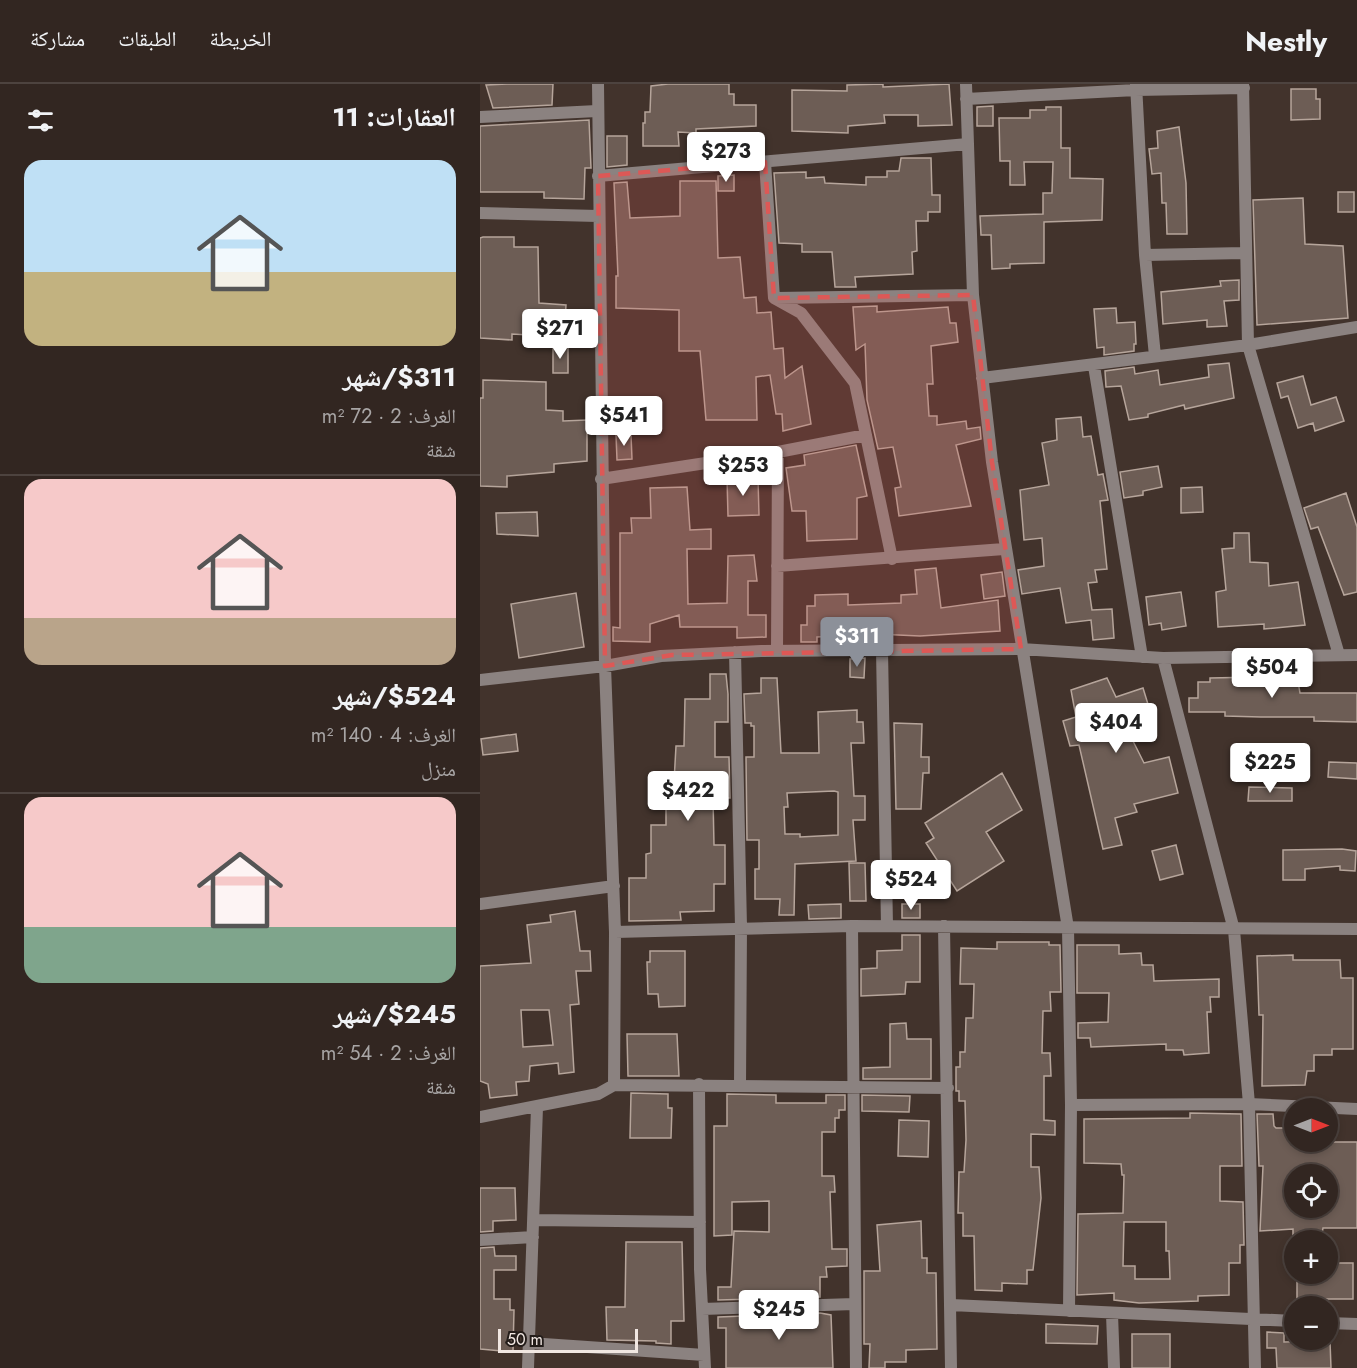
<!DOCTYPE html>
<html lang="ar">
<head>
<meta charset="utf-8">
<style>
  :root { --surface:#322621; --page:#3a2e2a; --text:#f1f3f6; --muted:#a8a5a5; --line:#4d433f; --accent:#8c9099 }
  body { margin:0; font-family:Jost,"Noto Naskh Arabic",sans-serif; background:var(--page); color:var(--text); direction:rtl; height:100vh; display:flex; flex-direction:column; font-size:22px; white-space:nowrap }
  * { box-sizing:border-box; margin:0 }
  p { font-size:20px; color:var(--muted) }
  .icon { flex:none; width:33px; height:33px; fill:none; stroke:currentColor; stroke-width:2; stroke-linecap:round; stroke-linejoin:round }
  .map { position:relative; flex:1; overflow:hidden; direction:ltr }
  .side { display:flex; flex-direction:column; background:var(--surface); width:480px }
  .side>* { flex:none }
  .needle { width:39px; rotate:90deg }
  .buttons { position:absolute; left:804px; top:1014px; display:grid; gap:12px }
  .buttons a { display:grid; place-items:center; width:54px; height:54px; border-radius:50%; background:var(--surface); box-shadow:0 3px 9px #0003,0 0 0 2px var(--line); font-size:30px }
  .scale { position:absolute; left:18px; bottom:15px; width:140px; box-sizing:border-box; padding-left:6px; border:3px solid #f1e7e2; border-top:0; font-size:16px; line-height:21px; white-space:nowrap; color:#f1e7e2; -webkit-text-stroke:4px #231c19; paint-order:stroke }
  .price { position:absolute; translate:-50% -51px; padding:0 14px; border-radius:6px; background:#fff; color:#222; font-size:20px; line-height:39px; filter:drop-shadow(0 2px 3px #0008) }
  .price::after { content:''; position:absolute; left:50%; top:36px; width:18px; height:14px; margin-left:-9px; background:inherit; clip-path:polygon(0 0,100% 0,50% 100%) }
  .price.current { background:var(--accent); color:#fff }
  ul { padding:0; list-style:none }
  li { display:grid; align-content:center; gap:12px; height:318px; padding:0 24px }
  li+li { border-top:2px solid var(--line) }
  li span { display:grid; place-items:center; height:186px; border-radius:18px; color:#555 }
  li>.icon { margin-inline-start:auto }
  span .icon { width:108px; height:108px; fill:#fffc; stroke-width:1 }
  li b { font-size:26px }
  h2 { display:flex; justify-content:space-between; align-items:center; height:72px; padding:0 24px; font-size:26px }
  header { display:flex; align-items:center; gap:36px; box-sizing:border-box; height:84px; padding:0 30px; background:var(--surface); border-bottom:2px solid var(--line) }
  header strong { font-size:28px }
  nav { display:flex; gap:33px; margin-inline-start:auto; font-size:21px }
  main { display:flex; flex:1; min-height:0 }
  .map>svg:first-child { display:block }
  .building { fill:#6d5d55; stroke:#b6a59b; stroke-width:1.5; fill-rule:evenodd }
  .lines { fill:none; stroke-linecap:round; stroke-linejoin:round }
  .minor { stroke:#8b8280; stroke-width:12 }
  .marked { fill:#dd5856; fill-opacity:0.2; stroke:#dd5856; stroke-width:4.5; stroke-dasharray:12 8; stroke-linejoin:round }
</style>
</head>
<body>
<header>
<strong>Nestly</strong>
<nav><a>الخريطة</a><a>الطبقات</a><a>مشاركة</a></nav>
</header>
<main>
<div class="map">
<svg width="877" height="1284" viewBox="0 0 877 1284">
  <rect width="100%" height="100%" fill="#42332c"/>
  <path class="building" d="M27 0H73L72 21 13 24 6 1Z
    M188 0H249V10H254V21H276V42L216 45V49L198 48 199 62H163V39H165V28H170L171 2Z
    M403 0V3L469 0 472 41 438 42V31H404L405 39 368 42V49L312 47V6L367 7V1Z
    M811 5H836V15H840V35L811 36Z
    M513 22V42H497V23Z
    M566 23H581V64H590V94L623 95 622 136 564 138V179L530 180V184L512 185 511 151H501L500 132 563 130V109H572L573 78H544L545 101H530V77H520L519 34H550V26H566Z
    M109 36 111 84H105L104 115 64 114V108H0V42Z
    M699 43 706 99 707 150H687L686 119H682L681 89 672 90 669 65 678 64 677 47Z
    M127 52H147V81L127 83Z
    M421 74H451L452 111H460V128H448V137H436L437 167 432 168 433 190 375 193 376 203H355L352 168H322V160L299 159 294 89 326 88V94L344 93 345 99 386 101V93H407V87H419Z
    M254 91V107H238V92Z
    M200 97H236L238 174 260 173 264 214 276 213 277 229 291 228 294 265 303 264 305 294 322 282 331 340 303 347 302 330H296L290 291 276 293 277 336H226L220 267H199V226L136 224V192H138L134 99 147 98 150 134 200 132Z
    M858 108H874V128H858Z
    M823 114 825 160 863 162 868 234 777 241 773 116Z
    M3 153H34V163H58L59 219 86 221 84 253 32 250V256L0 254V154Z
    M759 196V216L744 217 747 242 727 243V236L683 240 681 208 741 202 740 197Z
    M397 222V228L468 223 470 239H476L478 258 451 262 453 300H447L449 332H457V341L486 337 487 345 500 343 501 355 476 361 491 422 419 432 415 404 421 403 413 363 398 365 387 316 385 260 376 266 373 223Z
    M636 224 637 239 655 238 656 260H654V267L624 271V263L617 264 614 225Z
    M73 262H88V289H73Z
    M749 279 754 314 705 325 704 321 668 330V333L649 336 641 302 626 303 625 287 654 283 655 290 678 286 680 301 729 293 728 281Z
    M823 292 831 321 856 313 864 337 835 347 833 339 818 344 808 312 801 314 797 299Z
    M3 296 66 298V326L83 327V337L107 336V377L74 380V388L27 392V403L0 402V314H3Z
    M601 333 603 353 611 352 618 391 623 390 628 416 620 417 627 485 615 486 617 498 608 499 612 526 632 525 634 554 613 556 611 536 586 539 580 504 542 510 538 486 564 482 562 454 544 456 540 406 569 401 562 359 577 356 576 335Z
    M136 351H151L152 375 137 376Z
    M376 361 387 412 377 414V455L327 457 326 427H312L306 384 325 381 324 371Z
    M678 382 682 403 663 407V411L644 414 640 388Z
    M247 394H278L279 431 248 432Z
    M207 403 210 446 231 445V465H207L208 520 247 519 248 472 274 471 277 497H268V531H286V553L257 554V543H200L199 531 170 540V558L133 557V543L140 544V449H152L151 434H171L170 404Z
    M722 403 723 428 701 429V404Z
    M866 409 877 443V508L864 511 838 443 831 445 824 424Z
    M57 428 58 452 17 450 16 429Z
    M754 449H769L770 478 788 479 789 502 818 498 825 541 784 545V540L738 543 736 508 746 506 742 465 754 464Z
    M456 484 461 524 518 516 520 547 440 552 396 550V558H370V551L337 553V558H321V541H327V522H335V511L368 510V521L421 519V511L437 510 435 486Z
    M522 488 525 512 504 515 501 491Z
    M701 508 706 542 682 546 681 539 669 541 666 513Z
    M96 509 104 563 39 574 31 520Z
    M385 574 384 594 370 593V575Z
    M816 587 820 609H877V638L834 637V633H781L745 632V628H709V614H718V598H730V594L778 593V589Z
    M230 590H246L248 610V638H235V673H249L250 714H233L234 761H245V800H234V827L200 828 201 836 149 837V794H166V770L171 769V741H186V716H193L196 662H204L205 615H230Z
    M281 594H297L301 669H339L338 628 377 626V638H383L384 659H371L374 712H385V736H373L376 777 315 780 314 831H299L300 815H275V785H279V756H267L266 673H274V642H271V639H265L264 610 281 609ZM354 707 358 708V751L320 753V750H305L304 723H308L307 709Z
    M627 594 636 613 663 604 675 643 650 651 664 679 689 673 698 709 654 720 657 728 635 734 642 761 623 765 599 661 590 662 583 637 596 633 591 606Z
    M414 639 442 640 441 673H449V689H443L441 725H416Z
    M36 650 38 667 3 671 1 655Z
    M849 678 877 679V695L848 693Z
    M522 689 542 726 506 748 524 777 477 807 446 759 454 754 445 739Z
    M769 703 812 704V717H768Z
    M696 761 703 790 680 796 672 767Z
    M862 765 876 767 875 787 860 786V782L825 785V796H803V766Z
    M369 779H385L386 817H370Z
    M361 820V834L329 835 328 821Z
    M422 820H440V834H422Z
    M95 827 100 867H110L111 887H96L99 920 90 921 94 988 79 990 78 979 50 982 49 997 36 998 37 1011 10 1014 8 1000 0 997V882L51 879 47 841 71 838 70 831ZM41 926H69L73 961 43 963Z
    M422 851H440V898H426L425 910 381 912V885L397 884V867L422 866Z
    M517 858H569V861H580L581 908H570L571 927H563L562 969H570L571 992H564V1036L575 1037V1051L551 1050V1083H559L561 1114 553 1186H547V1200L522 1199V1207L495 1206 494 1152H483V1129H478L479 1088H484L486 1056 485 1017H479V1007H476V983H480V968H485L486 934H493L494 900H480L481 864 517 865Z
    M597 861H639V870L661 869 662 881H673L674 897 739 895V913H730L731 928H727L729 969 704 971 703 966H686V960L611 963 610 954H598V939L628 938 629 909H597Z
    M170 867H205V922L179 923 178 910H168L167 878H170Z
    M813 871V876H860L861 894H873V965H852V971H834V987H827L825 1001 782 1002 783 931H779L777 872Z
    M426 939 427 955H451V995H383V984L410 983V940Z
    M147 950H197L199 992H148Z
    M151 1009 188 1010V1024H192L191 1054H150Z
    M247 1010 296 1011V1019H346V1011H365V1026H359V1034H355V1048H342V1092H354L355 1108H350L352 1165H367V1182L346 1183 347 1193H340V1213L238 1216V1203H251L254 1147 289 1148V1117L252 1118V1151L234 1152V1042H247Z
    M382 1011 430 1012 429 1028 382 1027Z
    M710 1029 761 1030 762 1082H740V1117L763 1118 764 1161H760V1179H749V1211L718 1212V1217L659 1219 634 1216V1209L597 1211 598 1130 643 1129 644 1091H642L641 1080 604 1079V1035L710 1034ZM644 1138H686V1167H689L690 1195H655V1182H643Z
    M777 1030H793L794 1042 796 1044H814V1058H877V1144H843L841 1156H813V1145L780 1147 783 1082H779ZM814 1090H848V1124H814Z
    M419 1036 449 1037 448 1073 418 1072Z
    M0 1104H35L36 1136 13 1137V1147L0 1148Z
    M441 1137 442 1174H447V1189H456L457 1265 426 1266V1278H405V1284H389L390 1260H384V1187H400L397 1141Z
    M146 1158H202L204 1237H191V1260L176 1259V1257L127 1256 126 1223H145Z
    M14 1163 15 1172H36V1186H14V1215H30V1226H34L33 1268 0 1265V1164Z
    M848 1179H873V1215H831L830 1222H817V1190H848Z
    M340 1229 351 1231 353 1284H246V1244H238V1233Z
    M566 1240 618 1242 617 1260 566 1259Z
    M787 1248 804 1249V1258L850 1257 851 1284H797L796 1264H787Z
    M652 1250H690V1284H652Z"/>
  <g class="lines">
    <path class="minor" d="M118 0 125 582 135 848 134 1001
      M486 0 493 211 512 378 588 844 591 1021 589 1227
      M656 0 665 171 675 272
      M763 0 768 261 859 571
      M486 15 656 6 764 4
      M0 33 117 27
      M285 78 294 214 321 229 375 299 412 475
      M118 92 488 60
      M0 129 118 132
      M665 171 764 169
      M296 214 493 211
      M614 282 662 573
      M502 294 768 261 877 243
      M121 395 298 368 386 351
      M297 482 524 465
      M402 566 407 842
      M297 567 298 368
      M255 568 261 843 260 1001
      M683 574 754 846 769 1020 775 1284
      M0 596 125 582 181 572 281 567 541 565 683 574 877 571
      M0 820 134 802
      M372 842 376 1284
      M464 842 471 1284
      M135 848 372 842 877 845
      M219 1000 220 1185 225 1284
      M591 1021 769 1020 877 1025
      M0 1033 118 1010 134 1001 468 1004
      M54 1136 220 1138
      M0 1156 53 1153
      M471 1221 814 1237
      M222 1225 374 1220
      M632 1230 634 1284
      M848 1239 877 1240
      M49 1259 224 1271
      M48 1284 57 1023"/>
  </g>
  <path class="marked" d="M285 78 294 214 493 211 512 378 541 565 192 571 125 582 118 92Z"/>
</svg>
<div class="buttons">
<a><svg class="needle" viewBox="-14 -14 28 28"><path d="M0-13l5 13h-10z" fill="#e53935"/><path d="M0 13l5-13h-10z" fill="#a8a5a5"/></svg></a>
<a><svg class="icon" aria-label="locate" viewBox="0 0 24 24"><circle cx="12" cy="12" r="6"/><path d="M12 2v4M12 18v4M2 12h4M18 12h4"/></svg></a>
<a>+</a>
<a>−</a>
</div>
<div class="scale">50 m</div>
<b class="price" style="left:246px;top:99px">$273</b>
<b class="price" style="left:80px;top:276px">$271</b>
<b class="price" style="left:144px;top:363px">$541</b>
<b class="price" style="left:263px;top:413px">$253</b>
<b class="price current" style="left:377px;top:584px">$311</b>
<b class="price" style="left:792px;top:615px">$504</b>
<b class="price" style="left:636px;top:670px">$404</b>
<b class="price" style="left:790px;top:710px">$225</b>
<b class="price" style="left:208px;top:738px">$422</b>
<b class="price" style="left:431px;top:827px">$524</b>
<b class="price" style="left:299px;top:1257px">$245</b>
</div>
<section class="side">
<h2>العقارات: 11<svg class="icon" aria-label="filters" viewBox="0 0 24 24"><path d="M4 7h16M4 17h16"/><circle cx="9" cy="7" r="2"/><circle cx="15" cy="17" r="2"/></svg></h2>
<ul>
<li><span style="background:linear-gradient(#bfe0f5 60%,#c2b280 0)"><svg class="icon" aria-label="home" viewBox="0 0 24 24"><path d="M3 11l9-7 9 7M6 9v11h12V9"/></svg></span><div><b>$311/شهر</b><p>الغرف: 2 · 72 m²</p><p>شقة</p></div></li>
<li><span style="background:linear-gradient(#f6c9c9 75%,#b9a48a 0)"><svg class="icon" aria-label="home" viewBox="0 0 24 24"><path d="M3 11l9-7 9 7M6 9v11h12V9"/></svg></span><div><b>$524/شهر</b><p>الغرف: 4 · 140 m²</p><p>منزل</p></div></li>
<li><span style="background:linear-gradient(#f6c9c9 70%,#7fa58c 0)"><svg class="icon" aria-label="home" viewBox="0 0 24 24"><path d="M3 11l9-7 9 7M6 9v11h12V9"/></svg></span><div><b>$245/شهر</b><p>الغرف: 2 · 54 m²</p><p>شقة</p></div></li>
</ul>
</section>
</main>
</body>
</html>
